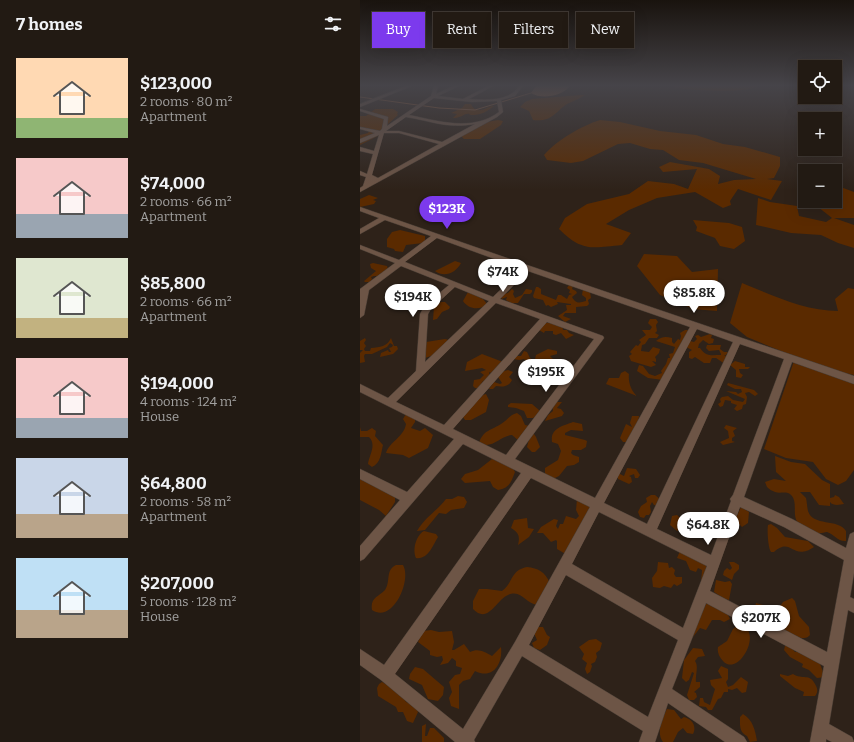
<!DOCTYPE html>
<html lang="en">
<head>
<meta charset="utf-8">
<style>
  :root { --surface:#221a13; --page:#2e2721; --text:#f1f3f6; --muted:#a2a1a0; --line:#3f3833; --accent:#7c3aed }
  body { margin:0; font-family:Bitter,serif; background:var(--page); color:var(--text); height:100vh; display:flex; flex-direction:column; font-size:15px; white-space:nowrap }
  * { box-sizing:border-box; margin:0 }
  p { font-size:13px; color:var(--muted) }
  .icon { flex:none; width:22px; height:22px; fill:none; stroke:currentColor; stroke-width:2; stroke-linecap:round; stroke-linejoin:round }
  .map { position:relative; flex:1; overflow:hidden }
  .side { display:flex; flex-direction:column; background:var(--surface); width:360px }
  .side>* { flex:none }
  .hud { position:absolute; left:12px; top:12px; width:380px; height:36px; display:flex; gap:8px }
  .tools { position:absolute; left:438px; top:60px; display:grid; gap:8px }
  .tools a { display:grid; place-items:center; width:44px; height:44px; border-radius:0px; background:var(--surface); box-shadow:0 4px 16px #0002,0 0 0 1px var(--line); font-size:20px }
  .price { position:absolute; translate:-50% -34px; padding:0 9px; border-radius:14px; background:#fff; color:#222; font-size:13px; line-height:26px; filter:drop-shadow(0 1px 2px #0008) }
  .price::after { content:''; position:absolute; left:50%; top:24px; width:12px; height:9px; margin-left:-6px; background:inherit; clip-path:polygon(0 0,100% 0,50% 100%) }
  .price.on { background:var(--accent); color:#fff }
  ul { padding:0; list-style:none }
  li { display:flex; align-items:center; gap:12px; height:100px; padding:0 16px }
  li span { display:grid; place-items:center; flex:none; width:112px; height:80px; border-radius:0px; color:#555 }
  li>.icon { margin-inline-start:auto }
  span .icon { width:48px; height:48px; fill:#fffc; stroke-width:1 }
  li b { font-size:17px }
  h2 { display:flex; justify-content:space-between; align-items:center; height:48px; padding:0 16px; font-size:17px }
  .tag { padding:0 14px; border-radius:0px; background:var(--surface); box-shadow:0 4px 16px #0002,0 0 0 1px var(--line); font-size:14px; line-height:36px }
  .tag.on { background:var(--accent); color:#fff }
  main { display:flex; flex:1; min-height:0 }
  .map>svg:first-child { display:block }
  .green { fill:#5a2a00 }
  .water { fill:#935d38 }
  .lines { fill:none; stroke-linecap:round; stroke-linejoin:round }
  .stream { stroke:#935d38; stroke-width:1 }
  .minor-casing { stroke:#483d34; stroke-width:1 }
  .minor { fill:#6d5546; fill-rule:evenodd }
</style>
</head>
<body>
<main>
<section class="side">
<h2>7 homes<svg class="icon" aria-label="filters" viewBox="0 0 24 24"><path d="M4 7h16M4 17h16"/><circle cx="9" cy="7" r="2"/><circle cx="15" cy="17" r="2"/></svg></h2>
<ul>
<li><span style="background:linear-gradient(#ffd9b3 75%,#8fb573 0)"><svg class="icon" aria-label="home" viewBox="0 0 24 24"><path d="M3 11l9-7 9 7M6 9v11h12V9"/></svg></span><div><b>$123,000</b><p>2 rooms · 80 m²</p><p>Apartment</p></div></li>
<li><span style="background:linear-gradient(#f6c9c9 70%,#9aa5b1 0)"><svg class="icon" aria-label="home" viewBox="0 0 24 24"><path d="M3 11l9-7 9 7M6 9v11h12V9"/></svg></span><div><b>$74,000</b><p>2 rooms · 66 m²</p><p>Apartment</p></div></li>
<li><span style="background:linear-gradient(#dfe7d0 75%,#c2b280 0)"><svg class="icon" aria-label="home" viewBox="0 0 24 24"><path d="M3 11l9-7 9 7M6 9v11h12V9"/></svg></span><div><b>$85,800</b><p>2 rooms · 66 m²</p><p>Apartment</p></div></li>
<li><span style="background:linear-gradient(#f6c9c9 75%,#9aa5b1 0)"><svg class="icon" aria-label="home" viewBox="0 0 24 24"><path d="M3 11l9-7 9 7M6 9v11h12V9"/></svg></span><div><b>$194,000</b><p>4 rooms · 124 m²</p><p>House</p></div></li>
<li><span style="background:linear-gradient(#c9d6e8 70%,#b9a48a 0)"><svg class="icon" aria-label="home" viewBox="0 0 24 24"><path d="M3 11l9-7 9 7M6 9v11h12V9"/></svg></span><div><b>$64,800</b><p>2 rooms · 58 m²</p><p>Apartment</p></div></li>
<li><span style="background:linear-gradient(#bfe0f5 65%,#b9a48a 0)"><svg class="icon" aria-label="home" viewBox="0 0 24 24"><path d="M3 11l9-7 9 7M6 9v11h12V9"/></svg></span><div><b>$207,000</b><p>5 rooms · 128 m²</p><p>House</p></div></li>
</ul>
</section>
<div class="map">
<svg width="494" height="742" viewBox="0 0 494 742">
  <rect width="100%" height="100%" fill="#2e2219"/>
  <path class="green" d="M312 86H397C390 94 322 91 312 86Z
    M220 95H225C219 99 213 101 207 104 194 113 192 122 173 120L169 111 160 107 165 102 172 99Z
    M105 104H111C112 106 113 108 115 109 121 113 129 105 134 106 128 111 121 115 113 115 106 115 113 113 106 114 101 116 99 118 93 118L97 114 91 113 102 108Z
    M15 109H33L38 112 37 114 38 115 28 124 20 135 0 145V135L8 133 10 129 0 127V116H6Z
    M138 120 143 121 141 125 120 139H104L100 135 127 122Z
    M240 120 260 122 300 131 336 135 363 144 385 147 420 157V166L414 178 407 179 422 181 411 200 378 189 370 201 371 205 363 208 335 192 297 198 269 210 246 224 271 233 262 245C232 248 222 252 199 229L205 218 227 204 269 194 288 181 314 184 328 189 337 169 303 172 299 167 310 162 349 169 360 176 358 184 374 180 396 179 343 163 319 160 303 150 290 149 270 143 258 144 223 161 211 163 187 160 184 155C197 140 221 126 240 120Z
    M478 186 494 192V218H474L494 225V248L478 243 461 235 431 233 396 225 398 198 410 202 437 206 439 216 466 222 472 218 458 207 459 201H475V188Z
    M9 195 18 198 13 200 16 201 14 204 0 207V199Z
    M333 220 369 223 382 227 385 241 374 249 360 246 355 238 336 231 337 227Z
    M40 230 65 236V241L63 243 46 245 43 252 35 251 34 249 27 247V239L32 232Z
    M284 254 317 256 332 272 358 269 357 311 333 309 300 295 277 266Z
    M95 261 101 263C96 273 84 278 75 271Z
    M13 263 27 266 28 269 17 276H14L11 277 12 279 10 282H5L4 281 16 271 11 268 10 264Z
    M382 283C412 295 445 311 478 311L475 299 488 288 494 289V375L462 368 387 337 370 323Z
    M209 285 213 286 212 289 216 291 217 293 212 297C216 304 219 303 226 301V298L222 295 223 289 230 292 231 298 228 300 229 304 227 306 216 307V313H205L203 316 211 319 205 322 198 316 207 310 206 305H211V304L197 302 198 304 191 307 188 305 186 306 183 300 174 298 173 296 176 287H178L181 289V294L196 300 198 295H201L207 299 209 295 212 294 209 293 210 290 207 288Z
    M152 289 154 291 153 294 155 298 162 295 166 289 172 290V292L170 294H164L158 303H151L146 300 147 297 141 299 144 294 148 293Z
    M108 292 123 299 127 304C120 311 108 309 103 301Z
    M81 302H85L90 307 89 309 82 312 77 319 73 320 74 307Z
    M290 319H296L298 322 296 325 297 331 295 333 299 335 297 338H289L285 344 282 345 281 351 289 352 293 347 300 349 299 353 295 357 296 359V362L292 361 296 365 291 367 271 361 269 356 272 354 270 352 276 345 278 346 281 342 279 340 286 335 282 330H290L292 327 288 323Z
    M193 322 202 325 203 330H207L209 333 214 335 206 339 201 333 196 335 193 334V331H185L184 333 179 330 186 323Z
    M325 330H329L303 380 288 378 277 371 279 365 283 366 289 374 295 376 302 373 301 371 306 364 308 358H310L309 354 313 353 315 347 296 341C301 337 305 336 312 338V342L314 344 318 339 320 340 321 336 320 333Z
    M350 334 352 335 351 338 354 339 353 343 349 344 343 340 339 344 338 348H340C346 357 351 355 361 355V354L359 350 349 351 346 348 347 345H361L360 349 364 352H368L366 355 364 356H367L365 364 356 358H352L350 363H344L335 357 332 359 329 358V352L332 350 326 347 330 341 334 342 337 339 335 336 338 335 341 337Z
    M5 338 6 340 4 343 6 346 4 349 5 351H10L11 348C20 347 27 347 31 338L34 346H37L38 349 33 354 20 357 21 353 28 350 29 352H31L29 348 32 347 33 345 30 343 27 347 12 354H5L4 356 5 362 0 363V353L3 350H0V341Z
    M85 339 89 340 74 355 65 358 66 342Z
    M188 349 197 351V354L190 356 193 359 192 365 187 369 183 366V360L178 362 175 359 176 355Z
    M164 351 167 352 170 358 173 360V363L178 367 184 377 180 384 178 380 179 373 174 374V369L164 359 159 360 154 359 156 356H161Z
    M122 354 143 362 131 373 129 372 130 376 122 382 121 388H115L113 386 114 380 120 379 124 375 120 372 126 370 122 368 105 371 107 362Z
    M375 361 385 364V367H390L388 369H379L380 373 383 375 381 378 376 377V370L370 365Z
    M434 361 494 382V470L486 481 478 485 466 479 453 462 426 458 404 449Z
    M148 370 153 372 149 377 152 380C149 387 142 387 136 386L133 389H129L134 382 140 384 142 383 138 377 141 372Z
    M265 371 269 374C268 382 271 391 277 396L246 384 249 378H259L261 373Z
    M368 383 394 390 398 394 395 396 389 392 385 393 387 397 386 404 383 405 382 409 377 411 374 409 377 405 371 403V401L365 400 363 406 360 407 358 404 361 402 360 399 362 397 368 396 373 400 383 402 385 399 366 391 376 392 378 394 382 392 381 389H375L367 385Z
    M126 394 129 400 126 412 111 420H105L103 417C108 409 116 402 123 395Z
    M195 402H202L197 408 201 409 204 413 202 416 185 421 188 415 193 411 192 405Z
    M151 403 172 404 179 410V415L173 418H167L164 411 156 408 148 407V405Z
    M157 413 161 416 165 425 170 426 174 429V434L176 437 180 447 175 452H172L167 447 169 439 159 441 152 435C140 436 132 450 119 443 123 430 132 430 141 424 148 420 149 415 157 413Z
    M46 414 55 415V422L51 428 60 431 65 428 73 435 68 448 49 458 43 455 26 453C30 441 44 437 46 424L43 419Z
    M272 416H279L278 423 266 442H263L260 438 266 424 272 427 270 423Z
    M213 422 222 424 223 431 211 430 205 433V435L225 440 227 441 226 447 221 450H212L211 453 213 455 219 457V462L214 465 207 466 199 476 193 479 185 474V468L198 460 201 451 198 444 192 442C190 428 203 426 213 422Z
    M366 425 377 428 373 431 375 436 372 438V441L375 442 363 445 360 442 369 438 368 431 364 428Z
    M0 427 1 431H7L12 428 16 431 15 436 23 445C21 453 21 463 12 467L8 464C9 455 17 445 9 437H0Z
    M415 456 431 462 445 464 462 480 470 484V498L474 497 475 495 479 497 484 504C479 505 473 506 470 502V506L459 505 450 492H440L446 498C447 502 447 507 448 511 453 527 478 518 486 531V541C478 542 474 534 467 532 464 532 461 534 458 533 421 525 443 505 430 494 425 491 420 494 415 492 412 491 409 489 407 487L405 482 414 479 426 481 416 472Z
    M132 459 152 467 155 472C151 482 150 488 138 490L133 487 130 481 105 483 101 479 105 474 118 470Z
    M267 468 276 469 280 475 278 478H275L274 474 269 476 271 477 272 482 269 484 258 479V473L264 476Z
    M0 479 35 496V502L26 516 19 510 0 500Z
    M291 495H295L302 501 297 506 294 505 292 502 290 506 291 512 289 515H286L284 518 280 517 278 512 281 506 287 502 286 498Z
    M98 496 104 497 107 502 104 508 91 510 86 514 79 513 65 530 57 531C65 517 77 511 86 499H92Z
    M217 499 231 506 209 556 197 549V541L196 540 191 542 183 533H177L181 527 194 519 198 520 196 526 198 529 200 524H203L206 516 216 519 219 516 216 510Z
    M381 507 389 512 388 523 382 527 377 522 376 518Z
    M317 515 325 522 322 528 317 531 310 525 312 516Z
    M167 518 168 528 174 529 169 537 158 545C160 536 159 533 151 528L154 520Z
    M411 524 417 528 425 537 448 541 454 547C432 562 432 536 414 552H411C408 548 407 530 408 525Z
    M64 531 76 534 78 537C73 545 68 560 56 558 52 550 56 535 64 531Z
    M320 551 345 563 347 569 341 583 342 570 338 568 336 572 330 570 326 561 317 558Z
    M298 562 308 563 309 568 312 567 315 570 314 574 316 577H322V583L317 586 314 584 311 588 304 586 300 588 293 587 292 578 297 571Z
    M369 562H374L379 565V569L374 574 372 580 363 575 364 571 367 568 370 570 372 568Z
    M36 565H43C52 580 33 624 12 610 10 598 18 597 25 590 31 581 25 570 36 565Z
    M167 567C178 568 185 572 190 583L178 605C165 604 162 589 148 595 137 599 128 625 113 609V601L119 589H127L142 591C153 584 150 570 167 567Z
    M356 580 365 582 370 581 372 584 369 600 365 599 354 592Z
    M432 598 435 601 439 616 449 627 450 635C448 637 447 638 444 638 436 639 405 620 395 615L394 611 396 603 418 609 423 602Z
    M351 603 368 615 370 619 364 622 360 620H352L346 630 340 628 333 637 336 626 346 604Z
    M379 624C405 630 378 678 363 661 359 657 357 652 358 647L367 641 373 629Z
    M175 627H183L187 635 190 637 187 645 180 650 174 648 172 643 177 640 174 633Z
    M71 630 79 632 92 631 94 642 92 650H94L104 644 110 652C119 648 124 652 132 656L141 647C143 664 133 680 115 671L110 679 103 681 99 685V709L91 706 89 698 92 692 89 682 95 675 100 674 102 668 96 666V661L92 658 88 663 80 665 83 660 82 656 77 657 70 655V651L58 642 63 631Z
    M236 639 242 643 240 650 236 653 237 657 235 662 231 664 232 666 230 672 227 674 225 669 227 663 222 659 224 654 219 647 229 640Z
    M429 645 435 652H438L443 655 446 654 460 664 465 677 457 678 449 670 442 667 443 664 430 657 424 650 425 646Z
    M333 648 342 649 345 656 338 657 335 661C339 666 335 675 336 682H340V687L334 692 336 693 337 697 334 700H329L327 695 334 673 332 672 329 680 326 682 322 678 324 660Z
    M361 666 368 669V679L366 682 368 687 373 685 381 677 388 682 386 692 382 693 377 688 372 690 368 689V692H364L361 698 358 699 352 710H348L346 707 339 706 340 698H343L344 702 350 705 355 689 351 685 350 680 362 678 358 671Z
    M55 667 63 669 84 687 83 695 78 701 68 699 62 685 49 679 50 674Z
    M420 674 428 676 433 674C442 680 450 673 455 684 458 689 458 692 455 696H443L444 692 435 688 420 676Z
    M22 682 40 692 46 702 55 705 58 712 53 723 47 721 43 712H38L36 707 18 696 17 688 19 684Z
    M307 709 314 710 321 719 324 717C332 719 337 726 333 734L327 733 323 728 318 732 313 742H303C296 733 302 718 307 709Z
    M383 714C393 720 395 730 397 741L390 742 387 736C379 732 380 725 380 717Z
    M66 724 65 736H67L70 728H74L84 738V742H62V726Z"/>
  <path class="water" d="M176 86H210C202 96 182 100 171 93Z"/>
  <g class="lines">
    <path class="stream" d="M0 97 79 108 115 110 171 93"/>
    <g class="minor-casing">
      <path id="minor" d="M46 86H52L0 107V104Z
        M74 86H78L76 94 93 86H99L78 96 103 99 128 86H133L109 99C125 100 149 102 159 86H163L155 96 141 100 143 112 137 117 0 192V188L3 186 6 177 0 175V171L7 174 13 154 0 151V147L14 151 19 135 0 143V139L15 133 0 129V127L20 131 22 129 24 119 0 111V109L28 117 27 126 71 96ZM74 98 112 102 137 101 139 112C112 132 79 121 49 115ZM46 117C72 121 86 129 115 124L82 142 39 131H26ZM24 133H39L79 144 18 178 12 175Z
        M0 207 170 266 494 376V384L432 362 384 497 432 519 486 548 490 534 494 532V573L490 597 494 599V613L488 610 469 724 492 737 494 742H472L466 739V742H450L464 666 346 603 312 689 384 737 387 742H365L308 703 295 742H279L283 731 162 656 114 740 115 742H95L21 680 0 665V649L24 665 161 473 103 444 4 559 0 561V546L40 500 0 479V469L47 492 94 439 0 392V384L28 398 56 371 60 314 65 305 89 285 41 266 9 290 4 315 0 318V289L35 263 0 249V245L39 260 71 236 25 220 0 234V229L19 218 0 211ZM77 238 162 269 133 297 45 262ZM168 271 330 327 235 498 155 459 244 338 243 336 140 299ZM95 287 129 301 65 362 68 314 71 309ZM136 303 180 319 84 425 36 402ZM187 322 234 339 146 455 93 429ZM337 329 373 342 287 524 244 503ZM380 344 424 359 373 495 370 499 371 501 351 555 297 529ZM171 478 230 507 155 642 103 729 35 674ZM380 507 424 527 484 560 467 652 350 591ZM239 512 347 566 323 628 212 564ZM206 575 318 640 288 717 169 645Z"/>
    </g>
    <use href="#minor" class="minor"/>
  </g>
  <linearGradient id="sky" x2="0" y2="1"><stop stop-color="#19130e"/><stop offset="0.45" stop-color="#464449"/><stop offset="1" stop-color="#464449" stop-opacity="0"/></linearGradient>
  <rect width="494" height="190" fill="url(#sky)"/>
</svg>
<div class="tools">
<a><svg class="icon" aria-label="locate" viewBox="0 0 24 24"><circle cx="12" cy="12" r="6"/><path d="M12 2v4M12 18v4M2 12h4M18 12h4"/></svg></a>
<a>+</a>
<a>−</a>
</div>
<b class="price on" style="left:87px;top:230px">$123K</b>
<b class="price" style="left:143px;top:293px">$74K</b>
<b class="price" style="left:334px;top:314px">$85.8K</b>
<b class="price" style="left:53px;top:318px">$194K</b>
<b class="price" style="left:186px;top:393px">$195K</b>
<b class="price" style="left:348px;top:546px">$64.8K</b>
<b class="price" style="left:401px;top:639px">$207K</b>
<div class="hud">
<a class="tag on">Buy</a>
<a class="tag">Rent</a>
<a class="tag">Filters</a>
<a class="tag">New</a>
</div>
</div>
</main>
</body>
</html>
